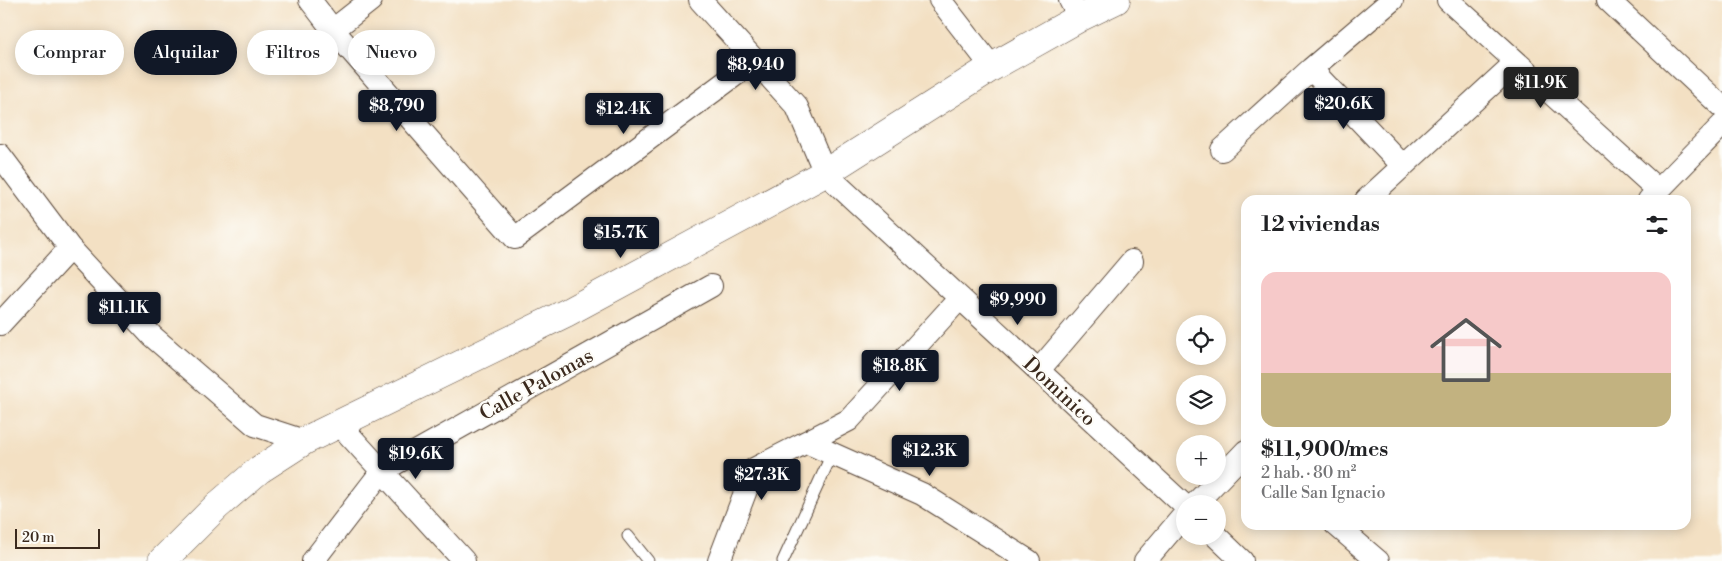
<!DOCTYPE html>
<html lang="es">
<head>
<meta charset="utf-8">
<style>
  :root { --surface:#fff; --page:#f6f6f6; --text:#202124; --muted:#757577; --accent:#111827 }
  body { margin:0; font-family:"Libre Bodoni",serif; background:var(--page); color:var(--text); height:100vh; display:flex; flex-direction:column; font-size:19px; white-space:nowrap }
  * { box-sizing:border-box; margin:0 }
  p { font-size:16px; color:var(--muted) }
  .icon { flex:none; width:28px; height:28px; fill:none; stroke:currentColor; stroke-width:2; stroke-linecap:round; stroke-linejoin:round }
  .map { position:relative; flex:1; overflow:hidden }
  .details { position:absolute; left:1241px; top:195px; width:450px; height:335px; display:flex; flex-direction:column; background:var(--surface); border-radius:15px; box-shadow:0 2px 12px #0003 }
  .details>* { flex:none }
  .hud { position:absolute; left:15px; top:30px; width:475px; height:45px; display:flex; gap:10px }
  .tools { position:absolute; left:1176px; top:315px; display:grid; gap:10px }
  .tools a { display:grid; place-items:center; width:50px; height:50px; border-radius:50%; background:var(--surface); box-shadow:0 2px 12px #0003; font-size:25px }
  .scale { position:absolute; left:15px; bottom:12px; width:85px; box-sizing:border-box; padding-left:5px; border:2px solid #3b2a1e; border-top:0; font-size:14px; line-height:18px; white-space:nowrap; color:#3b2a1e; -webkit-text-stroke:4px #fdfcf7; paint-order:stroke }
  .price { position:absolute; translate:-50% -42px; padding:0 11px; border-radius:5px; background:var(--accent); color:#fff; font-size:16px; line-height:32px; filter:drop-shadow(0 1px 2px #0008) }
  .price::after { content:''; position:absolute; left:50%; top:30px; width:15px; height:11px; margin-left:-8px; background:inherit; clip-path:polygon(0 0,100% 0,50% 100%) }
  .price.selected { background:#222; color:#fff }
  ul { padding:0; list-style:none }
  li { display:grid; align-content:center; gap:10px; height:265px; padding:0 20px }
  li span { display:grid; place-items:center; height:155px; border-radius:15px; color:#555 }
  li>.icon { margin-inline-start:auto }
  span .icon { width:90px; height:90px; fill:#fffc; stroke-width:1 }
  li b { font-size:21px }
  h2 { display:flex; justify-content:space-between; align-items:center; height:60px; padding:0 20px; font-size:21px }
  .pill { padding:0 18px; border-radius:22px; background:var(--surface); box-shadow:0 2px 12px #0003; font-size:18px; line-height:45px }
  .pill.selected { background:var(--accent); color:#fff }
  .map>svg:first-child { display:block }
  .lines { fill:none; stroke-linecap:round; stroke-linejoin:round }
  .service-casing { stroke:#574537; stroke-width:13 }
  .minor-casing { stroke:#574537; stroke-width:24 }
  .tertiary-casing { stroke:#574537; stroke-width:29 }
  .service { stroke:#fff; stroke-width:11 }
  .minor { stroke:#fff; stroke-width:22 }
  .tertiary { stroke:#fff; stroke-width:28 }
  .labels { text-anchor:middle; stroke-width:4.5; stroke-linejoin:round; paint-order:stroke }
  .street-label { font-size:20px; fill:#3b2a1e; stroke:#fdfcf7 }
</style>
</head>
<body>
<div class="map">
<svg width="1722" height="561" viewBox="0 0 1722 561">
  <rect width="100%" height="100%" fill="#fdfcf7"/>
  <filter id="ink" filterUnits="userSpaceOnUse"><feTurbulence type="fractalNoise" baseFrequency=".02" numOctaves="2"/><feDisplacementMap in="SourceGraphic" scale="10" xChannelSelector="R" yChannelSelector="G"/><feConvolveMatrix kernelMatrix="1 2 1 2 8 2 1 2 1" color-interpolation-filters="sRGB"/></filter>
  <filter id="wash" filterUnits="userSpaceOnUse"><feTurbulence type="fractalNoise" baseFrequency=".0096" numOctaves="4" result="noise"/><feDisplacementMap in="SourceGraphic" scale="20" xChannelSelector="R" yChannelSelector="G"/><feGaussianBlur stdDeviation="1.12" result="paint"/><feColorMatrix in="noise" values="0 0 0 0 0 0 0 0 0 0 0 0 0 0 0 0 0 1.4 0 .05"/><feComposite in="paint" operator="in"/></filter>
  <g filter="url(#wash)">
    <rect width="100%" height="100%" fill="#f3e0c3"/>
  </g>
  <g filter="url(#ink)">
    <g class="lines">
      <g class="service-casing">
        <path id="service" d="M628 536 648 561
          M783 561 832 454"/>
      </g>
      <g class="minor-casing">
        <path id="minor" d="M310 0 333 30 515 238 754 61
          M700 0 797 107 825 173 1185 506
          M940 0 992 67
          M1070 0 1079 18
          M1448 0 1659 191
          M1608 0 1722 107
          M333 30 371 0
          M1311 69 1403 166
          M1222 150 1311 69 1392 0
          M0 155 70 248 152 336 255 425 304 441
          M1366 200 1516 62
          M1649 200 1722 125
          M0 324 70 248
          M1038 371 1132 261
          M340 425 464 561
          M806 442 922 494 1029 561
          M1195 504 1246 451
          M1336 525 1378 561
          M1216 536 1242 561
          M313 561 382 471 711 286
          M719 561 754 469 849 420 960 298
          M1145 561 1185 514"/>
      </g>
      <g class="tertiary-casing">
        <path id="tertiary" d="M162 561 217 506 259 470 304 441 566 313 825 173 992 67 1079 18 1116 0"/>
      </g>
      <use href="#service" class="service"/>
      <use href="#minor" class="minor"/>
      <use href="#tertiary" class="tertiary"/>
    </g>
  </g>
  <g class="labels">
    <g class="street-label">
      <text transform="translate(536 384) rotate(-29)" y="7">Calle Palomas</text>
      <text transform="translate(1060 391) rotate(43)" y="7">Dominico</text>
    </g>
  </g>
</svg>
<div class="tools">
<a><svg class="icon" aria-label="locate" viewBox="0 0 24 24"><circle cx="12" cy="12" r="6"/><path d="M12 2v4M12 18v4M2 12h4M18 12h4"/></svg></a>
<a><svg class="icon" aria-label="layers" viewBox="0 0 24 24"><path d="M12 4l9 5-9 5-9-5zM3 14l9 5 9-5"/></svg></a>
<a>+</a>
<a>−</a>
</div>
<div class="scale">20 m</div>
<b class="price" style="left:756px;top:91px">$8,940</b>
<b class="price selected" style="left:1541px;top:109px">$11.9K</b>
<b class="price" style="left:1344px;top:130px">$20.6K</b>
<b class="price" style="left:397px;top:132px">$8,790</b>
<b class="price" style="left:624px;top:135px">$12.4K</b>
<b class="price" style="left:621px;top:259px">$15.7K</b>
<b class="price" style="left:1018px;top:326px">$9,990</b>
<b class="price" style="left:124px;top:334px">$11.1K</b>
<b class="price" style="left:900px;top:392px">$18.8K</b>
<b class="price" style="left:930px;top:477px">$12.3K</b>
<b class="price" style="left:416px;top:480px">$19.6K</b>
<b class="price" style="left:762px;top:501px">$27.3K</b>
<div class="hud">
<a class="pill">Comprar</a>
<a class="pill selected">Alquilar</a>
<a class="pill">Filtros</a>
<a class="pill">Nuevo</a>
</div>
<section class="details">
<h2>12 viviendas<svg class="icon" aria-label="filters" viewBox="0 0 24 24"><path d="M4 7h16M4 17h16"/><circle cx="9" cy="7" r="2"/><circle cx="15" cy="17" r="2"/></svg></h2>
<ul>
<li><span style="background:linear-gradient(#f6c9c9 65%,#c2b280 0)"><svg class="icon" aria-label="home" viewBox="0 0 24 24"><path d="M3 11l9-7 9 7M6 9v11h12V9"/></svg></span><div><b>$11,900/mes</b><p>2 hab. · 80 m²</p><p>Calle San Ignacio</p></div></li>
</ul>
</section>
</div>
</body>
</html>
